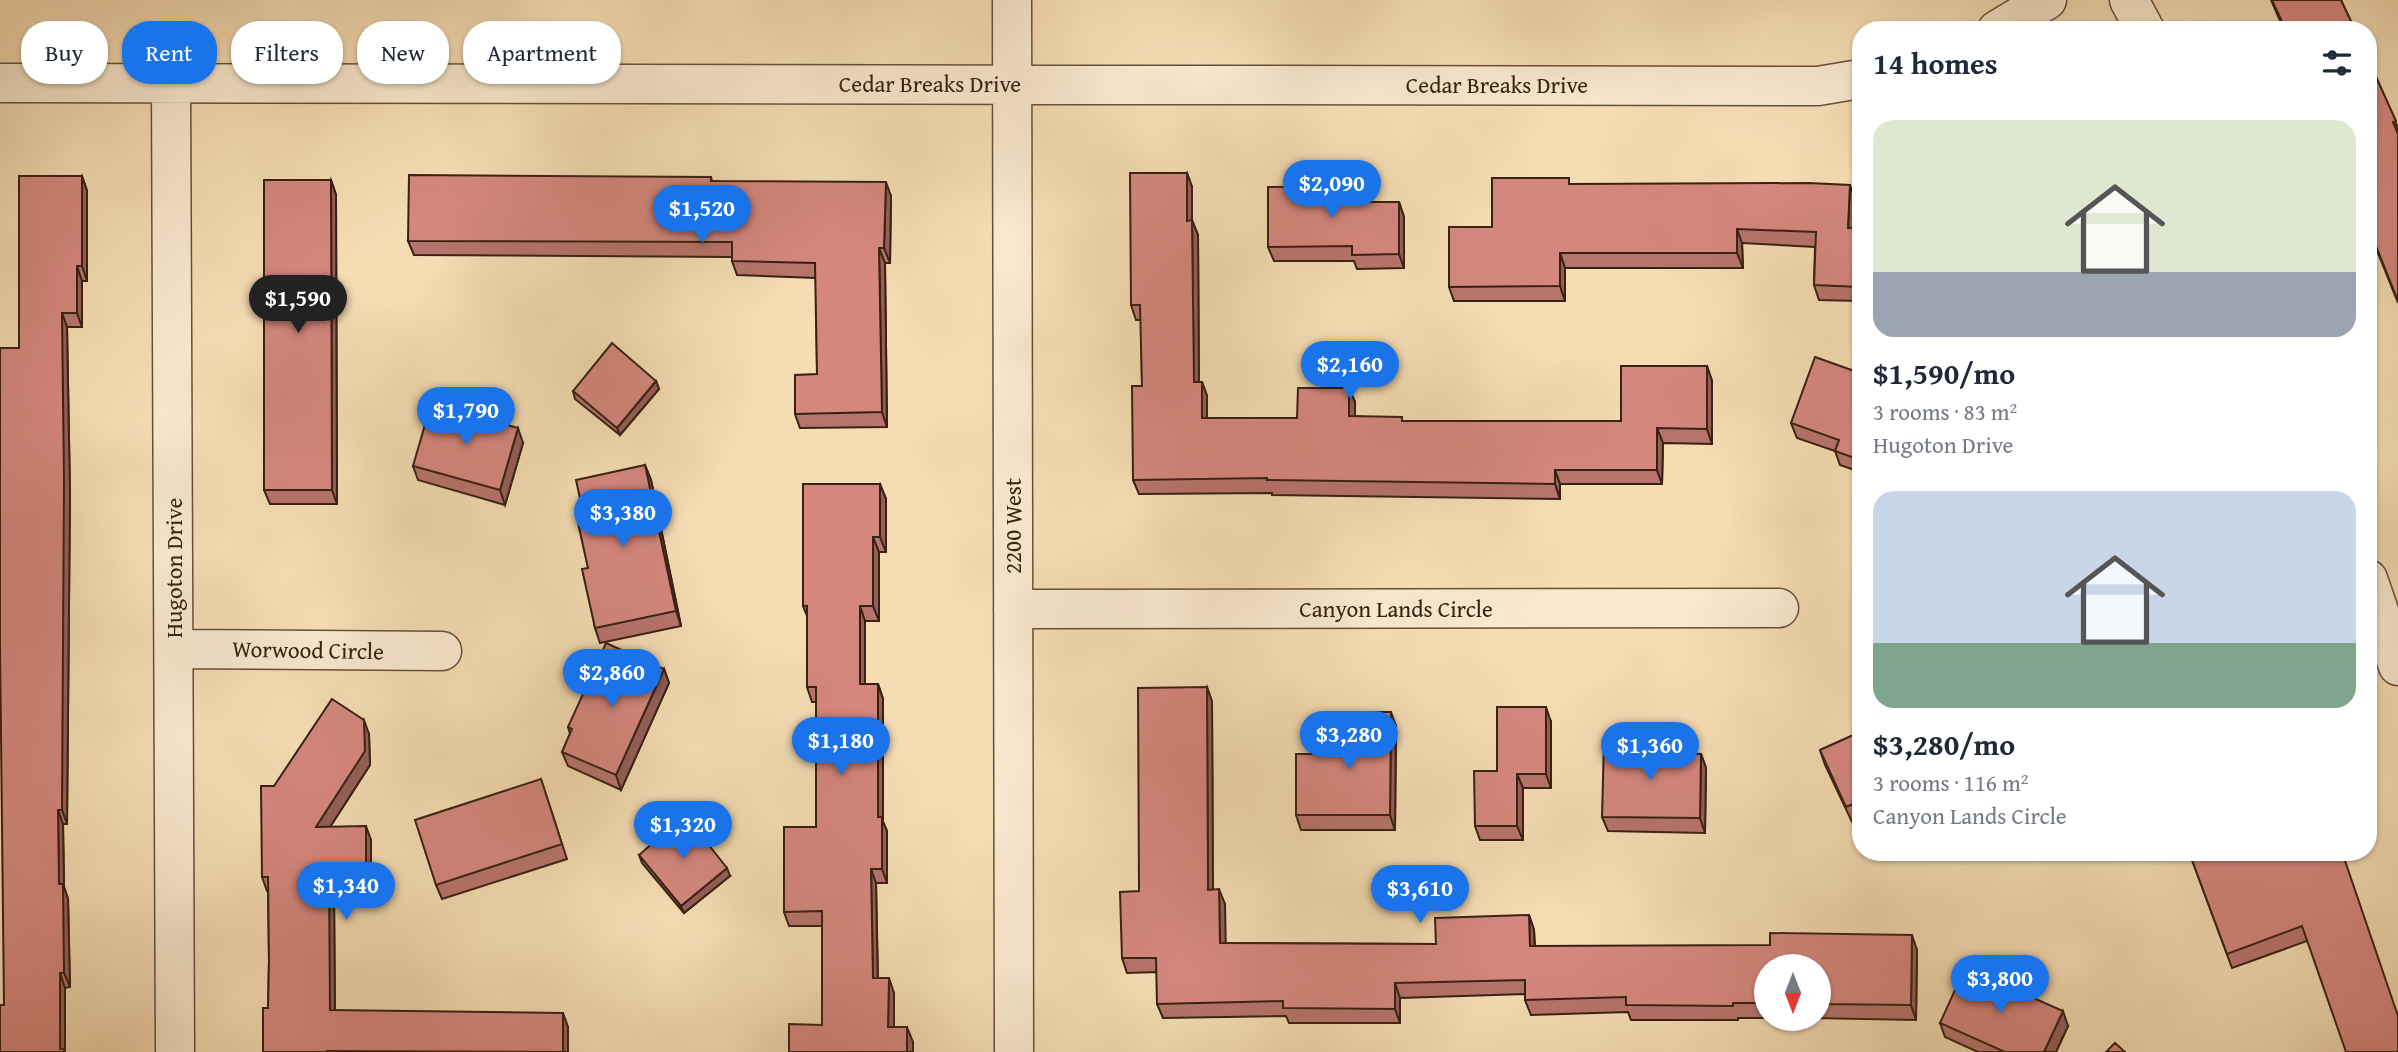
<!DOCTYPE html>
<html lang="en">
<head>
<meta charset="utf-8">
<style>
  :root { --surface:#fff; --page:#f6f6f7; --text:#1f2937; --muted:#747a83; --accent:#1a73e8 }
  body { margin:0; font-family:"Gentium Book Plus",serif; background:var(--page); color:var(--text); height:100vh; display:flex; flex-direction:column; font-size:26px; white-space:nowrap }
  * { box-sizing:border-box; margin:0 }
  p { font-size:23px; color:var(--muted) }
  .icon { flex:none; width:38px; height:38px; fill:none; stroke:currentColor; stroke-width:2; stroke-linecap:round; stroke-linejoin:round }
  .map { position:relative; flex:1; overflow:hidden }
  .panel { position:absolute; left:1852px; top:21px; width:525px; height:840px; display:flex; flex-direction:column; background:var(--surface); border-radius:28px; box-shadow:0 2px 5px #0004 }
  .panel>* { flex:none }
  .top-card { position:absolute; left:21px; top:21px; width:665px; height:63px; display:flex; gap:14px }
  .needle { width:46px; rotate:180deg }
  .buttons { position:absolute; left:1754px; top:954px; display:grid; gap:14px }
  .buttons a { display:grid; place-items:center; width:77px; height:77px; border-radius:50%; background:var(--surface); box-shadow:0 2px 5px #0004; font-size:35px }
  .price { position:absolute; translate:-50% -60px; padding:0 16px; border-radius:24px; background:var(--accent); color:#fff; font-size:23px; line-height:46px; filter:drop-shadow(0 2px 4px #0008) }
  .price::after { content:''; position:absolute; left:50%; top:42px; width:21px; height:16px; margin-left:-10px; background:inherit; clip-path:polygon(0 0,100% 0,50% 100%) }
  .price.active { background:#222; color:#fff }
  ul { padding:0; list-style:none }
  li { display:grid; align-content:center; gap:14px; height:371px; padding:0 21px }
  li span { display:grid; place-items:center; height:217px; border-radius:21px; color:#555 }
  li>.icon { margin-inline-start:auto }
  span .icon { width:126px; height:126px; fill:#fffc; stroke-width:1 }
  li b { font-size:30px }
  h2 { display:flex; justify-content:space-between; align-items:center; height:84px; padding:0 21px; font-size:30px }
  .chip { padding:0 24px; border-radius:28px; background:var(--surface); box-shadow:0 2px 5px #0004; font-size:24px; line-height:63px }
  .chip.active { background:var(--accent); color:#fff }
  .map>svg:first-child { display:block }
  .lines { fill:none; stroke-linecap:round; stroke-linejoin:round }
  .street-casing { stroke:#66503a; stroke-width:41 }
  .street { stroke:#f8e8ce; stroke-width:38 }
  .wall { fill:#b7746c; stroke:#372112; stroke-width:2 }
  .shaded-wall { fill:#955e58; stroke:#372112; stroke-width:2 }
  .building { fill:#d5877e; stroke:#372112; stroke-width:2 }
  .labels { text-anchor:middle; stroke-width:7; stroke-linejoin:round; paint-order:stroke }
  .street-label { font-size:23px; fill:#372112; stroke:#f8e8ce }
</style>
</head>
<body>
<div class="map">
<svg width="2398" height="1052" viewBox="0 0 2398 1052">
  <rect width="100%" height="100%" fill="#f5dcb3"/>
  <filter id="stains"><feTurbulence type="fractalNoise" baseFrequency=".00286" numOctaves="4"/><feColorMatrix values="0 0 0 0 .2 0 0 0 0 .09 0 0 0 0 .02 0 0 0 .5 -.17"/></filter>
  <radialGradient id="worn" r=".72"><stop offset=".6" stop-color="#630" stop-opacity="0"/><stop offset="1" stop-color="#630" stop-opacity=".3"/></radialGradient>
  <g class="lines">
    <g class="street-casing">
      <path id="street" d="M1012 0 1014 1052
        M2129 0 2145 30
        M1997 30 2047 0
        M0 83 1818 86 1860 79
        M171 83 175 1052
        M2368 579 2398 666
        M1013 609 1779 608
        M175 649 442 651"/>
    </g>
    <use href="#street" class="street"/>
  </g>
  <path class="wall" d="M2271 0H2341L2355 30H2284Z
    M2368 59 2398 128V303L2368 228Z
    M1187 173 1192 187V220L1198 235 1199 382H1202L1207 396V418H1297L1349 388 1355 402V416L1404 421H1621L1707 366 1712 381V444L1663 443 1662 484H1560V499L1272 495V493L1139 494 1133 480 1142 386 1141 320H1136L1131 305Z
    M82 176 87 191V281H82V327H67L70 494 67 824H63L64 887 68 899 70 987 65 988V1052L4 1005 19 348Z
    M711 177 712 181 891 196 890 263H885L887 427 800 428 795 414 817 374 816 278 737 275 732 261V257L414 255 408 241Z
    M331 180 336 195 337 504H270L264 490Z
    M1571 184 1855 199 1854 228H1860V301L1819 300 1814 285 1815 247 1742 243 1743 268H1565V301H1454L1449 287 1492 227Z
    M1356 186 1362 202H1399L1404 217V268L1357 269 1354 261H1274L1268 247Z
    M1860 373V472L1840 465 1835 451 1797 438 1791 423Z
    M656 381 659 389 620 435 575 399 573 391Z
    M523 443 505 505 418 480 413 466Z
    M645 465 651 480 681 626 600 643 595 628 588 568 585 521Z
    M880 484 886 499V552H879V621H865V684H878L883 699V822L887 831V883H876L878 978 894 993V1027L913 1042V1052H789L822 1025V926H789L784 912 816 827V702H812L807 687V616L803 606Z
    M664 669 669 683 621 790 568 766 562 752 570 734 568 727Z
    M1207 687 1212 702 1213 890 1225 904V943L1436 944 1529 915 1534 930 1535 946 1917 950 1916 1020 1812 1018H1818V966H1766V1018H1738V1020H1631L1628 1012 1531 1015 1525 1000V994L1400 998V1023H1289L1286 1016 1163 1018 1157 1004V972L1127 973 1122 958 1139 891Z
    M1551 722V788H1523V840H1480L1475 826 1497 771Z
    M1396 726 1395 830H1301L1296 815 1344 754Z
    M1860 732V818L1852 822 1825 765 1820 750Z
    M369 734 370 765 330 827 371 840V893H334L335 1010 568 1027V1052H263L268 1008 269 961 268 891H267L262 877 274 786Z
    M1657 753 1701 754 1706 768 1705 833 1608 831 1602 817Z
    M541 779 567 859 442 899 436 885Z
    M2342 852 2307 941 2232 968 2192 860Z
    M639 855 730 876 684 913 642 863Z
    M1940 1023 2068 1026 2056 1052H1978L1945 1037Z"/>
  <path class="shaded-wall" d="M1187 173 1192 187V235L1187 221Z
    M82 176 87 191V281L82 266Z
    M331 180 336 195 337 504 332 490Z
    M886 182 891 196 890 263 884 248Z
    M1850 185 1855 199 1853 242 1848 228Z
    M1356 186 1362 200V217L1356 202Z
    M1399 202 1404 217V268L1399 254Z
    M1192 220 1198 235 1199 396 1194 382Z
    M1737 229 1742 243 1743 268 1737 253Z
    M879 248 885 263 887 427 882 412Z
    M1560 253 1565 268V301L1560 286Z
    M77 266 82 281V327L77 313Z
    M62 313 67 327 70 494 67 824 62 810Z
    M1707 366 1712 381V444L1707 429Z
    M656 381 659 389 620 435 617 428Z
    M1202 382 1207 396V432L1202 418Z
    M1349 388 1355 402V431L1349 416Z
    M518 428 523 443 505 505 500 490Z
    M1657 428 1663 443 1662 484 1657 470Z
    M645 465 651 480 681 626 676 611Z
    M1555 470 1560 484V499L1555 484Z
    M880 484 886 499V552L880 537Z
    M873 537 879 552V621L873 606Z
    M860 606 865 621V699L860 684Z
    M664 669 669 683 621 790 616 775Z
    M878 684 883 699V822L887 831V883L882 869 878 817Z
    M1207 687 1212 702 1213 904 1208 890Z
    M1546 707 1551 722V788L1546 774Z
    M1391 712 1396 726 1395 830 1390 815Z
    M364 720 369 734 370 765 321 841 316 827Z
    M1653 742 1659 756 1653 753Z
    M1701 754 1706 768 1705 833 1700 818Z
    M1517 774 1523 788V840L1517 826Z
    M58 810 63 824 64 887 68 899 70 987 64 973 59 884Z
    M366 826 371 840V893L366 879Z
    M727 868 730 876 684 913 681 906Z
    M871 869 876 883 878 993 873 978Z
    M329 879 334 893 335 1023 330 1010Z
    M1219 889 1225 904 1226 957 1220 943Z
    M1529 915 1534 930 1535 961 1530 946Z
    M1912 935 1917 950 1916 1020 1911 1005Z
    M60 973 65 988V1052H61L60 1049Z
    M889 978 894 993V1041L888 1027Z
    M1395 983 1400 998V1023L1395 1009Z
    M2063 1011 2068 1026 2056 1052H2044Z
    M563 1013 568 1027V1052H563Z
    M907 1027 913 1042V1052H907Z"/>
  <path class="building" d="M2272 0H2341L2355 30H2286Z
    M2368 59 2396 121 2393 122 2398 134V301L2368 226Z
    M1130 173H1187V221L1192 220 1194 382H1202V418H1297L1298 388H1349V416L1402 417V421H1621V366H1707V429L1657 428V470H1555V484L1267 480V478L1133 480 1132 386H1142L1140 305H1131Z
    M409 175 711 177V181L886 182 884 248H879L882 412 795 414V375L817 374 815 263 732 261V242L408 241Z
    M19 176H82V266H77V313H62L64 480 62 810H58L59 884H63L64 973H60V1049H64V1052H0V1005H4L0 645V348H19Z
    M1492 178H1569V184L1809 183 1850 185 1848 228H1860V287L1814 285 1816 232 1737 229V253H1560V286L1449 287V227H1492Z
    M264 180H331L332 490H264Z
    M1356 186V202H1399V254L1352 255V246L1268 247V187Z
    M612 343 656 381 617 428 573 391Z
    M1815 357 1860 373V460L1835 451 1839 440 1791 423Z
    M431 404 518 428 500 490 413 466Z
    M645 465 676 611 595 628 582 569 588 568 578 523 585 521 576 480Z
    M803 484H880V537H873V606H860V684H878V817H882V869H871L873 978H889L888 1027H907V1052H789V1024L822 1025V911L784 912V827H816V687H807V606H803Z
    M606 643 664 669 616 775 562 752 572 729 568 727Z
    M1207 687 1208 890 1219 889 1220 943 1436 944 1435 918 1529 915 1530 946 1770 945V933L1912 935 1911 1005 1818 1004V966H1766V1003H1733V1006L1626 1005V997L1525 1000V980L1395 983V1009L1283 1008V1001L1157 1004 1156 958H1122L1120 892 1139 891 1138 688Z
    M332 699 364 720 365 751 316 827 366 826V879H329L330 1010 563 1013V1052L327 1051V1052H263V1008H268L269 961 268 877H262L261 786H274Z
    M1497 707H1546V774H1517V826H1475L1474 771H1497Z
    M1344 712H1391L1390 815H1296V754H1344Z
    M1860 732V801L1846 807 1820 750Z
    M1604 741 1653 742V753L1701 754 1700 818 1602 817Z
    M541 779 562 844 436 885 415 820Z
    M685 815 727 868 681 906 639 855Z
    M2212 852H2342L2398 1016V1052H2346L2302 926 2227 954 2192 860Z
    M1965 968 2063 1011 2044 1052H2005L1940 1023Z
    M2115 1043 2125 1052H2106Z"/>
  <g class="labels">
    <g class="street-label">
      <text x="930" y="92">Cedar Breaks Drive</text>
      <text x="1497" y="93">Cedar Breaks Drive</text>
      <text transform="translate(1013 526) rotate(-90)" y="8">2200 West</text>
      <text transform="translate(174 568) rotate(-90)" y="8">Hugoton Drive</text>
      <text x="1396" y="617">Canyon Lands Circle</text>
      <text transform="translate(308 650) rotate(1)" y="8">Worwood Circle</text>
    </g>
  </g>
  <rect width="100%" height="100%" filter="url(#stains)"/>
  <rect width="100%" height="100%" fill="url(#worn)"/>
</svg>
<div class="buttons">
<a><svg class="needle" viewBox="-14 -14 28 28"><path d="M0-13l5 13h-10z" fill="#e53935"/><path d="M0 13l5-13h-10z" fill="#747a83"/></svg></a>
</div>
<b class="price" style="left:1332px;top:220px">$2,090</b>
<b class="price" style="left:702px;top:245px">$1,520</b>
<b class="price active" style="left:298px;top:335px">$1,590</b>
<b class="price" style="left:1350px;top:401px">$2,160</b>
<b class="price" style="left:466px;top:447px">$1,790</b>
<b class="price" style="left:623px;top:549px">$3,380</b>
<b class="price" style="left:612px;top:709px">$2,860</b>
<b class="price" style="left:1349px;top:771px">$3,280</b>
<b class="price" style="left:841px;top:777px">$1,180</b>
<b class="price" style="left:1650px;top:782px">$1,360</b>
<b class="price" style="left:683px;top:861px">$1,320</b>
<b class="price" style="left:346px;top:922px">$1,340</b>
<b class="price" style="left:1420px;top:925px">$3,610</b>
<b class="price" style="left:2000px;top:1015px">$3,800</b>
<div class="top-card">
<a class="chip">Buy</a>
<a class="chip active">Rent</a>
<a class="chip">Filters</a>
<a class="chip">New</a>
<a class="chip">Apartment</a>
</div>
<section class="panel">
<h2>14 homes<svg class="icon" aria-label="filters" viewBox="0 0 24 24"><path d="M4 7h16M4 17h16"/><circle cx="9" cy="7" r="2"/><circle cx="15" cy="17" r="2"/></svg></h2>
<ul>
<li><span style="background:linear-gradient(#dfe7d0 70%,#9aa5b1 0)"><svg class="icon" aria-label="home" viewBox="0 0 24 24"><path d="M3 11l9-7 9 7M6 9v11h12V9"/></svg></span><div><b>$1,590/mo</b><p>3 rooms · 83 m²</p><p>Hugoton Drive</p></div></li>
<li><span style="background:linear-gradient(#c9d6e8 70%,#7fa58c 0)"><svg class="icon" aria-label="home" viewBox="0 0 24 24"><path d="M3 11l9-7 9 7M6 9v11h12V9"/></svg></span><div><b>$3,280/mo</b><p>3 rooms · 116 m²</p><p>Canyon Lands Circle</p></div></li>
</ul>
</section>
</div>
</body>
</html>
